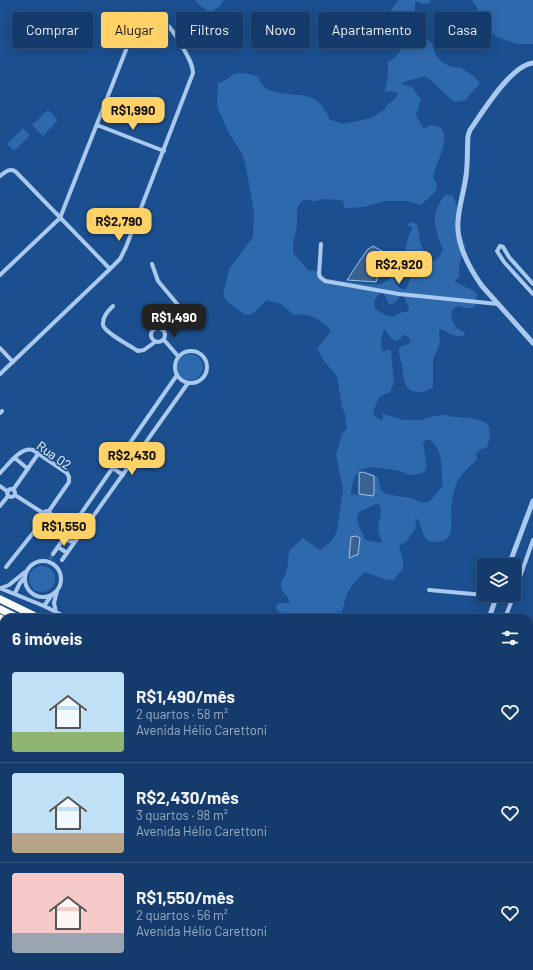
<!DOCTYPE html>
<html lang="pt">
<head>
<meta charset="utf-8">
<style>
  :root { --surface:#143b6b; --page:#214673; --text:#f1f3f6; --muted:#9dadc1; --line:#33557e; --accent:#ffd166 }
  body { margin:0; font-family:Barlow,sans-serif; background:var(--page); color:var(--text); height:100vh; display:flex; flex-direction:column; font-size:15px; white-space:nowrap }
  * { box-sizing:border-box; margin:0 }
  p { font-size:13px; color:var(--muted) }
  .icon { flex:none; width:22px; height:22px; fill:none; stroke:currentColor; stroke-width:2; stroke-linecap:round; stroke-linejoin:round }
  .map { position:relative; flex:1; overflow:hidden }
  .drawer { position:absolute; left:0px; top:614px; width:533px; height:356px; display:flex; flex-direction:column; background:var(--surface); border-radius:12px 12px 0 0; box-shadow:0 2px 10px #0003,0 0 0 1px var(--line) }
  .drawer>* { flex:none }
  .banner { position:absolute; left:12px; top:12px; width:509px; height:36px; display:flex; gap:8px }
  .buttons { position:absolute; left:477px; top:558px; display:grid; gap:8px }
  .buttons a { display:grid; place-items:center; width:44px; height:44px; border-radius:4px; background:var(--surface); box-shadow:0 2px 10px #0003,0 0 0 1px var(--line); font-size:20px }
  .price { position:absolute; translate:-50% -34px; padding:0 9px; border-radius:8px; background:var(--accent); color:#111; font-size:13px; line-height:26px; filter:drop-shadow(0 1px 2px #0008) }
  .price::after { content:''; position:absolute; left:50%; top:24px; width:12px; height:9px; margin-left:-6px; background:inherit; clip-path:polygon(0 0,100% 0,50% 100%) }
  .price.selected { background:#222; color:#fff }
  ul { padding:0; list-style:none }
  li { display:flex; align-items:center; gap:12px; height:100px; padding:0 12px }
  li+li { border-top:1px solid var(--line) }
  li span { display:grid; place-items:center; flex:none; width:112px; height:80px; border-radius:4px; color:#555 }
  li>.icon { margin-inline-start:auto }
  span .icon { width:48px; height:48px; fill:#fffc; stroke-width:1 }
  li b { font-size:17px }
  h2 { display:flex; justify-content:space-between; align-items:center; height:48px; padding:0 12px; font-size:17px }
  .chip { padding:0 14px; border-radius:4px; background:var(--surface); box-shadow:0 2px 10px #0003,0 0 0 1px var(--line); font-size:14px; line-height:36px }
  .chip.selected { background:var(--accent); color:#111 }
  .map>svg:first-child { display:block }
  .green { fill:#2e69ad; fill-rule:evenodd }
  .water { fill:#3c6290; stroke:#9cc4f0 }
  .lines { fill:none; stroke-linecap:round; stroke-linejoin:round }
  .minor-tunnel { stroke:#3d69a0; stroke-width:4; stroke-dasharray:4 2; stroke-linecap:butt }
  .minor { stroke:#a9c9ee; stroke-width:4 }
  .tertiary { stroke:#a9c9ee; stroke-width:5 }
  .motorway { stroke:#fff; stroke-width:7 }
  .labels { text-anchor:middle; stroke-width:3.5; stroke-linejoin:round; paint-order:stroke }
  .street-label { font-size:13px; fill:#fff; stroke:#1b4f8f }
</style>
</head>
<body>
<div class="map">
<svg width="533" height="970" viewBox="0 0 533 970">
  <rect width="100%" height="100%" fill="#1b4f8f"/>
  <path class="green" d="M195 0H224L219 7 210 13 199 5Z
    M398 0H430V3L422 4 416 1C412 12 416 28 424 37 426 39 429 41 431 43 434 46 434 51 436 55 441 63 451 69 460 67L473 76 480 83 465 100 456 102C443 95 437 83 424 76 417 80 409 78 401 84L412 87 421 100 416 115 424 129C428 126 431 124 436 126 456 131 434 166 433 177L437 184 436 191 421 205 407 201H385L364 207 344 208 343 201C337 200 331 199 326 199 316 200 316 203 305 199L300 203 297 210V225L293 246V253L309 271C319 269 322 277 328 279 334 280 376 286 381 284 385 282 389 279 393 276L398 287 405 290C408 286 412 277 410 272 408 268 405 266 405 261 405 248 407 238 413 227L407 226 411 222 417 224C420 238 420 254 434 261L439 257 443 250C435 229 429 215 445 195H452C462 211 456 229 466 246 463 256 456 265 460 277L455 280V282L476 292 477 295 475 300 476 305C471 311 464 308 458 306 445 312 453 329 464 332L465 335C457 339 447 332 440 329L439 334 440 343 433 360V386C430 390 425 392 419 392 403 393 404 377 402 364 401 359 398 355 399 349L400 347 410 343V339L407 336 403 335 400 340 394 341 390 337 385 329H384C382 336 379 344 383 351L389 350 391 351 394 383 390 392 379 397 373 412 375 417 381 420 383 419 382 413C395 419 409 422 424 419 430 418 436 415 442 415 447 415 451 417 455 417 470 418 474 417 488 424 491 432 490 439 487 447L479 450 476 454 477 459C470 467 460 474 456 485 453 491 452 503 451 509 451 523 456 542 435 542 423 542 422 529 419 520L415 518 416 528 406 542 399 545 403 561V569L393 580 384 579 365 572C357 579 348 589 345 600 343 606 343 612 339 618H286L277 610 276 607 278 603H287L290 602C288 596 283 593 281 588 280 582 285 577 286 572 289 565 287 557 290 550L303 538 320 550C328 544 334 540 337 530L343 489 336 455 342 434 347 428 345 414 342 407 337 376 324 361 317 349 331 331 326 325 314 317 301 314 294 315 281 304 267 300 252 314 245 315 228 302 223 296 229 269 253 237 254 212 246 167 242 153 230 135 218 109 217 101 218 83C225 82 229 76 235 74 242 72 254 75 261 78L258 79C269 99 294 91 312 98 316 100 321 105 324 108V110L329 117V119L343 124 371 118 385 109 386 106 395 99 398 93 392 91 385 92C386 84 390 70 387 63 391 60 395 58 397 55 408 44 394 30 386 23L388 14ZM381 292C387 295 386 301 390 305L397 301 402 293 409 308 408 311 400 313 393 317 381 313 375 308 374 301ZM426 440H430C445 452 440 468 443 485L430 501 423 503 410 498 386 494 381 490 378 477 369 473 365 476 360 495 351 494C354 459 373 467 400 471 404 472 407 475 411 475 415 475 420 473 424 472L427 467 423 443ZM376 504H379C383 512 379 519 378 527 378 532 381 538 382 543 377 543 370 540 365 540 363 532 351 517 361 511 366 508 371 507 376 504Z
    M472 0H533V44H517L497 37 480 22 477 8Z
    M48 110 58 120 43 136 32 125Z
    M23 128 30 135 14 151 7 144Z
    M177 367a13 13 0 1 1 26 0a13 13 0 1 1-26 0Z
    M29 579a13 13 0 1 1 26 0a13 13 0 1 1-26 0Z
    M529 854 533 855V970H365L363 966H529Z"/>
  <path class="water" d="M373 246 386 253 376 282 347 280 367 250Z
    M363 472 374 476V493L373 496 359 494V473Z
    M356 536 360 538 358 555H356L352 557 349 558 351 537Z
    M4 752V966H349L350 970H0V753Z"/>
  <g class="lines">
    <path class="minor-tunnel" d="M50 559 53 554"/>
    <path class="minor" d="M97 125 164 151
      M0 176C5 172 9 168 15 171L110 269
      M321 244 319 274 320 277 325 281 399 294 498 304
      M152 264 158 281 178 305C180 316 169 323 163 329
      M0 275 60 218 135 27C154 1 170 26 181 44 186 54 193 63 193 73L126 247 120 259 110 269 0 374
      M533 284 509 257 503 247 500 246 497 251 504 262 533 294
      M113 306C108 311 102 317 103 325 105 333 131 346 138 351L144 350 155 342
      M151 335a7 7 0 1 1 14 0a7 7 0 1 1-14 0Z
      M164 340 178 356
      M0 348 13 362
      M175 367a16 16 0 1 1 32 0a16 16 0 1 1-32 0Z
      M0 413 2 411
      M15 458 28 469
      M113 468 123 475
      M0 473C8 465 21 446 33 450L67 473 69 477V482L49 511
      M0 486 8 492
      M7 493a4 4 0 1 1 8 0a4 4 0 1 1-8 0Z
      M13 490 38 454
      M15 495 43 513
      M0 506 8 496
      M43 515a4 4 0 1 1 8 0a4 4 0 1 1-8 0Z
      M50 517 69 530
      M65 536 69 541 75 542
      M58 547 67 553
      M53 554 177 375
      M62 560 188 383
      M25 579a18 18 0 1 1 36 0a18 18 0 1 1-36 0Z
      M6 567 45 518
      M0 588 44 606 68 618
      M1 588 9 585 25 572
      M429 590 484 595
      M15 593 20 583 25 577
      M514 594 533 540
      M490 595 497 596
      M44 606 51 596
      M56 612 54 603 57 591
      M505 618 514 595
      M0 622 4 624
      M529 680 533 683
      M529 729 533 725
      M529 761 533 763"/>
    <path class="tertiary" d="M533 63C511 65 482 113 470 130L468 136C467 149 468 163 466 176 464 191 459 206 458 221 456 244 470 269 482 286L533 343
      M509 565 533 501
      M489 618 497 595"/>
    <path class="motorway" d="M0 599 39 618
      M0 609 18 618
      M0 618 4 620
      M529 812 533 814
      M529 821 533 822
      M529 831 533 832"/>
  </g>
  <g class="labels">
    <g class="street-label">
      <text transform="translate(54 455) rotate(35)" y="5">Rua 02</text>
    </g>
  </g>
</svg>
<div class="buttons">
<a><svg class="icon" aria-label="layers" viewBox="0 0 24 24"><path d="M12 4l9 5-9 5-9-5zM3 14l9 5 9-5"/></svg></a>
</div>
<b class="price" style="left:133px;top:131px">R$1,990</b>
<b class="price" style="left:119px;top:242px">R$2,790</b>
<b class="price" style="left:399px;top:285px">R$2,920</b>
<b class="price selected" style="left:174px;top:338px">R$1,490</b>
<b class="price" style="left:132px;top:476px">R$2,430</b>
<b class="price" style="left:64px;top:547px">R$1,550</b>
<div class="banner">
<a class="chip">Comprar</a>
<a class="chip selected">Alugar</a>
<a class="chip">Filtros</a>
<a class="chip">Novo</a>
<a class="chip">Apartamento</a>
<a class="chip">Casa</a>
</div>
<section class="drawer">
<h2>6 imóveis<svg class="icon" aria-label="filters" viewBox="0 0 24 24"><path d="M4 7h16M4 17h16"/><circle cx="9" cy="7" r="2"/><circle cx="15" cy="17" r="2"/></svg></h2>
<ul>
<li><span style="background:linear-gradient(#bfe0f5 75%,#8fb573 0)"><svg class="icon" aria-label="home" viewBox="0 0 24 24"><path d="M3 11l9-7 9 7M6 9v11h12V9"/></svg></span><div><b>R$1,490/mês</b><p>2 quartos · 58 m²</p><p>Avenida Hélio Carettoni</p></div><svg class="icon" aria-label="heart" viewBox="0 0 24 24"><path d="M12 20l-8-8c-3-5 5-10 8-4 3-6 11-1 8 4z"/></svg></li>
<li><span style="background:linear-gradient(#bfe0f5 75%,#b9a48a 0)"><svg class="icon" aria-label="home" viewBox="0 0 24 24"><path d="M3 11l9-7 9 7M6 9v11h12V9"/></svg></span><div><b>R$2,430/mês</b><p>3 quartos · 98 m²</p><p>Avenida Hélio Carettoni</p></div><svg class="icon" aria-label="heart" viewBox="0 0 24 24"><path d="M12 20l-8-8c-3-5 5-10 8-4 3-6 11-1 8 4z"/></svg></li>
<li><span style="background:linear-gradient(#f6c9c9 75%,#9aa5b1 0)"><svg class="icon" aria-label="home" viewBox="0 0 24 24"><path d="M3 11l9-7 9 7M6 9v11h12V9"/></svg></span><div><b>R$1,550/mês</b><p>2 quartos · 56 m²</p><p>Avenida Hélio Carettoni</p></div><svg class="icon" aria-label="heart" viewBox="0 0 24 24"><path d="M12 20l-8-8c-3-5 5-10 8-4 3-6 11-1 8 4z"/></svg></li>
</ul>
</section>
</div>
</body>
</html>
